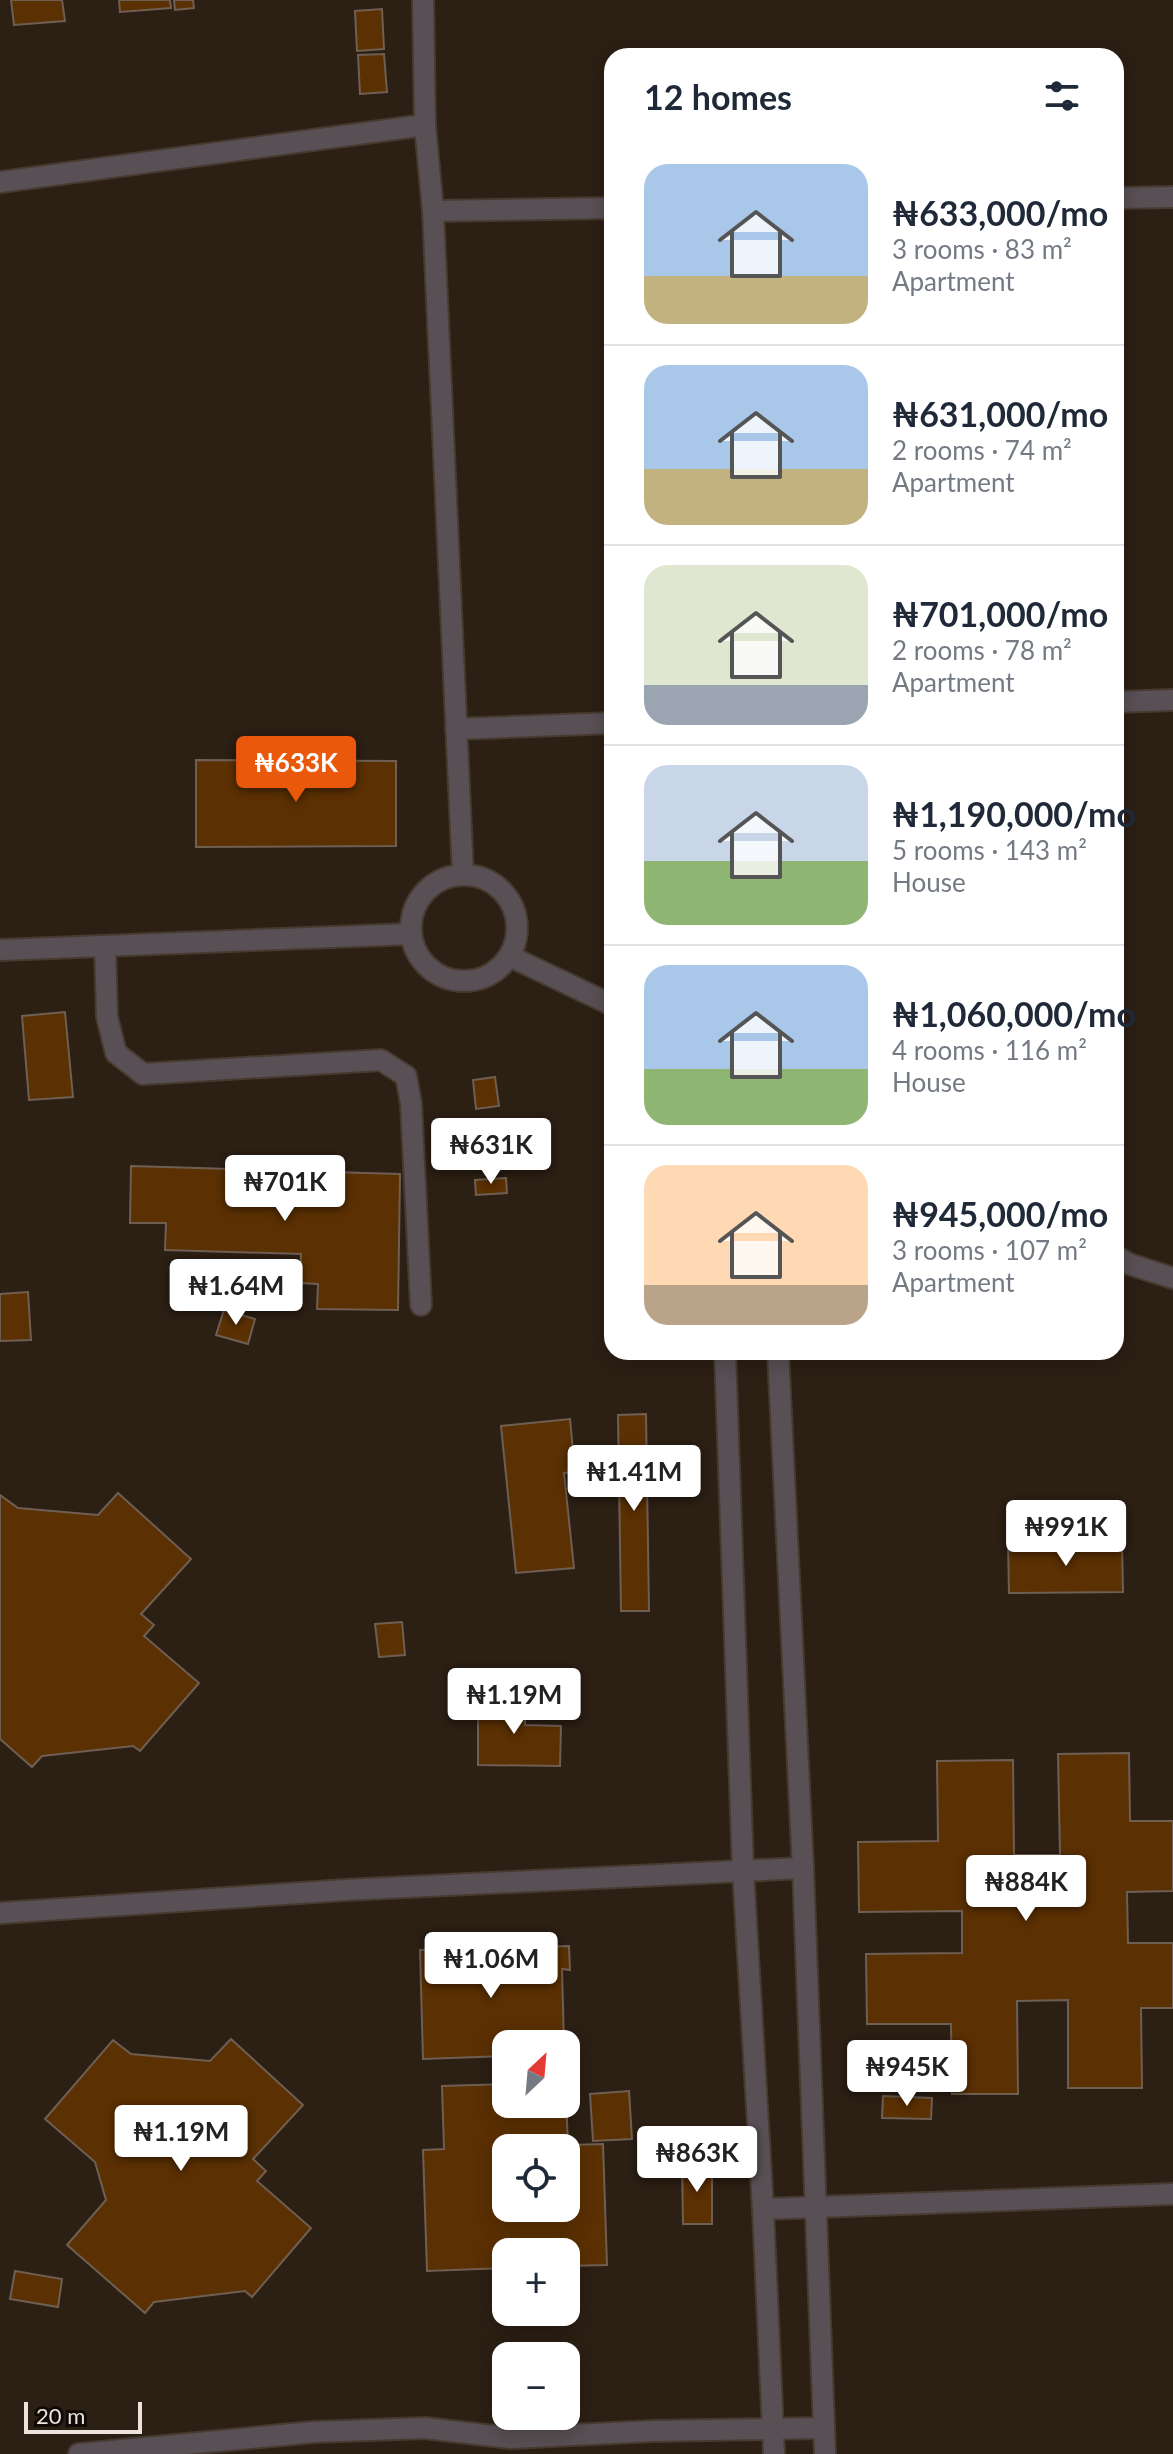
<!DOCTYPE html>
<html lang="en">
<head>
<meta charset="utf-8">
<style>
  :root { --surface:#fff; --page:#f2f2f3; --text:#1f2937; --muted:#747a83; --line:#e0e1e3; --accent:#ea580c }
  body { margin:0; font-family:Lato,sans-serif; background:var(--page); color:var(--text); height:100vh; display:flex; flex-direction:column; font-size:30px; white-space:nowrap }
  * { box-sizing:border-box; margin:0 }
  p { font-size:26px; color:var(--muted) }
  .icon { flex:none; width:44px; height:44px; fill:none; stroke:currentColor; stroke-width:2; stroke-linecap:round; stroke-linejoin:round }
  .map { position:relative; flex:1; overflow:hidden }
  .side { position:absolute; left:604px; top:48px; width:520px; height:1312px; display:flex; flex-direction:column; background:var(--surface); border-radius:24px; box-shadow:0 4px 20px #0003 }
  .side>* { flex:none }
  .needle { width:52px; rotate:26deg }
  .buttons { position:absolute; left:492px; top:2030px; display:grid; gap:16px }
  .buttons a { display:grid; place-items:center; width:88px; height:88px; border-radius:16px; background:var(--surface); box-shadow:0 4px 20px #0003; font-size:40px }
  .scale { position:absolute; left:24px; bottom:20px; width:118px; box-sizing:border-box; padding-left:8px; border:4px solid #ece3dc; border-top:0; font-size:22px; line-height:28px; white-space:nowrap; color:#ece3dc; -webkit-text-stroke:6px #100a06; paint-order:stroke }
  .price { position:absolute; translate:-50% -68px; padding:0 18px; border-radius:8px; background:#fff; color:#222; font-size:26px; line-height:52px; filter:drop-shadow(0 2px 4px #0008) }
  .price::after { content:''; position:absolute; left:50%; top:48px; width:24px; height:18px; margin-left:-12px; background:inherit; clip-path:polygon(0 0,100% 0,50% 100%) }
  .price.current { background:var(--accent); color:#fff }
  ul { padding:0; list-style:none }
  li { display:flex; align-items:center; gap:24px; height:200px; padding:0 40px }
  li+li { border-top:2px solid var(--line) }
  li span { display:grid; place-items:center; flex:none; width:224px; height:160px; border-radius:24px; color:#555 }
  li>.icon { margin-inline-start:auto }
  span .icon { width:96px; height:96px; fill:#fffc; stroke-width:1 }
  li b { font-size:34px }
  h2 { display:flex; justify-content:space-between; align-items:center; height:96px; padding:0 40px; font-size:34px }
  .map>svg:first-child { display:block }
  .building { fill:#5b3003; stroke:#6f5f53; stroke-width:2; fill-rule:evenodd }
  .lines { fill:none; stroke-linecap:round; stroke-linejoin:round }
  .service-casing { stroke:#473a30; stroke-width:24 }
  .service { stroke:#585054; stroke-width:20 }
</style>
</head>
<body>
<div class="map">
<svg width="1173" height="2454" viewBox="0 0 1173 2454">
  <rect width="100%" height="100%" fill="#2c1f14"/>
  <path class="building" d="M11 0H62L65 21 14 25Z
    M119 0H170L171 8 120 12Z
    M174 0H193L194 8 175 10Z
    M382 9 384 49 357 51 355 11Z
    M384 54 387 92 360 94 358 55Z
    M196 760 396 761V846L196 847Z
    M65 1012 73 1097 29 1100 22 1016Z
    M495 1077 499 1106 476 1109 473 1080Z
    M131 1166 400 1174 398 1310 317 1309 318 1284 300 1283 301 1254 165 1250 166 1223H130Z
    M506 1178 507 1193 476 1195 475 1180Z
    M28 1292 31 1340 0 1341V1294Z
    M224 1310 255 1319 248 1344 216 1335Z
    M646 1414 649 1611H621L618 1415Z
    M570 1419 575 1472 564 1473 574 1568 516 1573 501 1426Z
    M118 1493 191 1559 141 1614 154 1625 144 1636 199 1683 140 1751 133 1746 42 1756 32 1767 0 1739V1495L18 1508 98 1515Z
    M1122 1542 1123 1592 1009 1593 1008 1543Z
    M402 1622 405 1655 379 1657 375 1624Z
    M478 1698 525 1699V1725L561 1726 560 1766 478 1765Z
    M1129 1753 1130 1821H1173V1891L1127 1892 1128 1943H1173V2008H1141L1142 2088H1068V2000L1017 2001 1018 2094H952L951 2024H867L866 1954 962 1953V1911L859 1912 858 1842 938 1841 937 1761 1013 1760 1014 1855H1060L1058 1754Z
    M569 1946 570 1970 562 1969 564 2044H506V2056L423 2059 420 1950Z
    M231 2039 303 2105 253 2159 266 2171 257 2181 311 2228 252 2297 245 2291 154 2302 145 2313 67 2245 106 2200 95 2162 45 2119 113 2040 131 2054 210 2061Z
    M506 2084V2104H566V2097L568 2145 603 2144 607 2265 566 2266V2252H506V2268L427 2271 423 2150 444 2149 442 2086ZM506 2148H566V2208H506Z
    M629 2091 632 2139 593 2141 590 2094Z
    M883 2096 932 2098 931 2119 882 2118Z
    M682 2165H712V2224H683Z
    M15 2271 62 2279 58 2307 10 2299Z"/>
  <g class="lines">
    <g class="service-casing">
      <path id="service" d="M423 0 425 125 433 211 463 875
        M0 182 425 125
        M1116 198 1173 197
        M433 211 612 208
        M1116 702 1173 700
        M456 729 612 723
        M411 928a53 53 0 1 1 106 0a53 53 0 1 1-106 0Z
        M105 946 107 1017 116 1053 143 1074 381 1060 406 1076 411 1103 421 1305
        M0 950 411 934
        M509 956 612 1005
        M1116 1256 1129 1264 1173 1278
        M725 1352 743 1870 763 2209 774 2454
        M778 1352 803 1868 825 2454
        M0 1913 345 1890 803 1868
        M763 2209 1173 2194
        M79 2454 314 2432 425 2428 511 2438 654 2431 824 2428"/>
    </g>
    <use href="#service" class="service"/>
  </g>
</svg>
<div class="buttons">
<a><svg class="needle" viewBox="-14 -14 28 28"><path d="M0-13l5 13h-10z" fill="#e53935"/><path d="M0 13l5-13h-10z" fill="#747a83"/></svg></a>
<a><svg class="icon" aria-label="locate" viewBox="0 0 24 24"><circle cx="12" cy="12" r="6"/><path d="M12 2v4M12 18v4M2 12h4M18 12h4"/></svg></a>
<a>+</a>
<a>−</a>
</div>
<div class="scale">20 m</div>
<b class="price current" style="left:296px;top:804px">₦633K</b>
<b class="price" style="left:491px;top:1186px">₦631K</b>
<b class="price" style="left:285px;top:1223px">₦701K</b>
<b class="price" style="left:236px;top:1327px">₦1.64M</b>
<b class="price" style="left:634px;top:1513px">₦1.41M</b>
<b class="price" style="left:1066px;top:1568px">₦991K</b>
<b class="price" style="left:514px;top:1736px">₦1.19M</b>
<b class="price" style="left:1026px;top:1923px">₦884K</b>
<b class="price" style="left:491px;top:2000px">₦1.06M</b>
<b class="price" style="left:907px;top:2108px">₦945K</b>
<b class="price" style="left:181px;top:2173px">₦1.19M</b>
<b class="price" style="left:697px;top:2194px">₦863K</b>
<section class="side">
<h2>12 homes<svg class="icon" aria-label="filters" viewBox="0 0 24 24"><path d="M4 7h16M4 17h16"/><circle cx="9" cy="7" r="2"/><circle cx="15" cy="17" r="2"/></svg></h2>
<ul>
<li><span style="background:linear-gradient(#a9c7e8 70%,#c2b280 0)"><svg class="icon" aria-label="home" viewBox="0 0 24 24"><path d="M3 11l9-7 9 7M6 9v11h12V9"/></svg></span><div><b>₦633,000/mo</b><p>3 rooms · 83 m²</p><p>Apartment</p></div></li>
<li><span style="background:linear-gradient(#a9c7e8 65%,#c2b280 0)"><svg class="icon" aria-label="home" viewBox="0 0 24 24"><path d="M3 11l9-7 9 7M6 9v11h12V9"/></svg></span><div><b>₦631,000/mo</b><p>2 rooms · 74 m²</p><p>Apartment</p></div></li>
<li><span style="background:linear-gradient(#dfe7d0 75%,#9aa5b1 0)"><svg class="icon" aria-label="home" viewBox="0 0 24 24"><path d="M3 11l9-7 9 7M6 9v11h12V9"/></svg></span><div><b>₦701,000/mo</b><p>2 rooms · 78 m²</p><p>Apartment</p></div></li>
<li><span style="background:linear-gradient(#c9d6e8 60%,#8fb573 0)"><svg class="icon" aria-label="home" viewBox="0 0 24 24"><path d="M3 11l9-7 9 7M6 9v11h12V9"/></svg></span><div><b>₦1,190,000/mo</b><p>5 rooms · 143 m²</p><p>House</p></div></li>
<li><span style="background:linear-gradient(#a9c7e8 65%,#8fb573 0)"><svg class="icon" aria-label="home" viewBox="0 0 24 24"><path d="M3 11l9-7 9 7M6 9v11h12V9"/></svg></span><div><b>₦1,060,000/mo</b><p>4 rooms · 116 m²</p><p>House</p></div></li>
<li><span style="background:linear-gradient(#ffd9b3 75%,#b9a48a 0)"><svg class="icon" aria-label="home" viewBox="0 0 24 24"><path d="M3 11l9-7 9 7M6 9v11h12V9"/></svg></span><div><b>₦945,000/mo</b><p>3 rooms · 107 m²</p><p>Apartment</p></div></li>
</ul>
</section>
</div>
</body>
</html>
